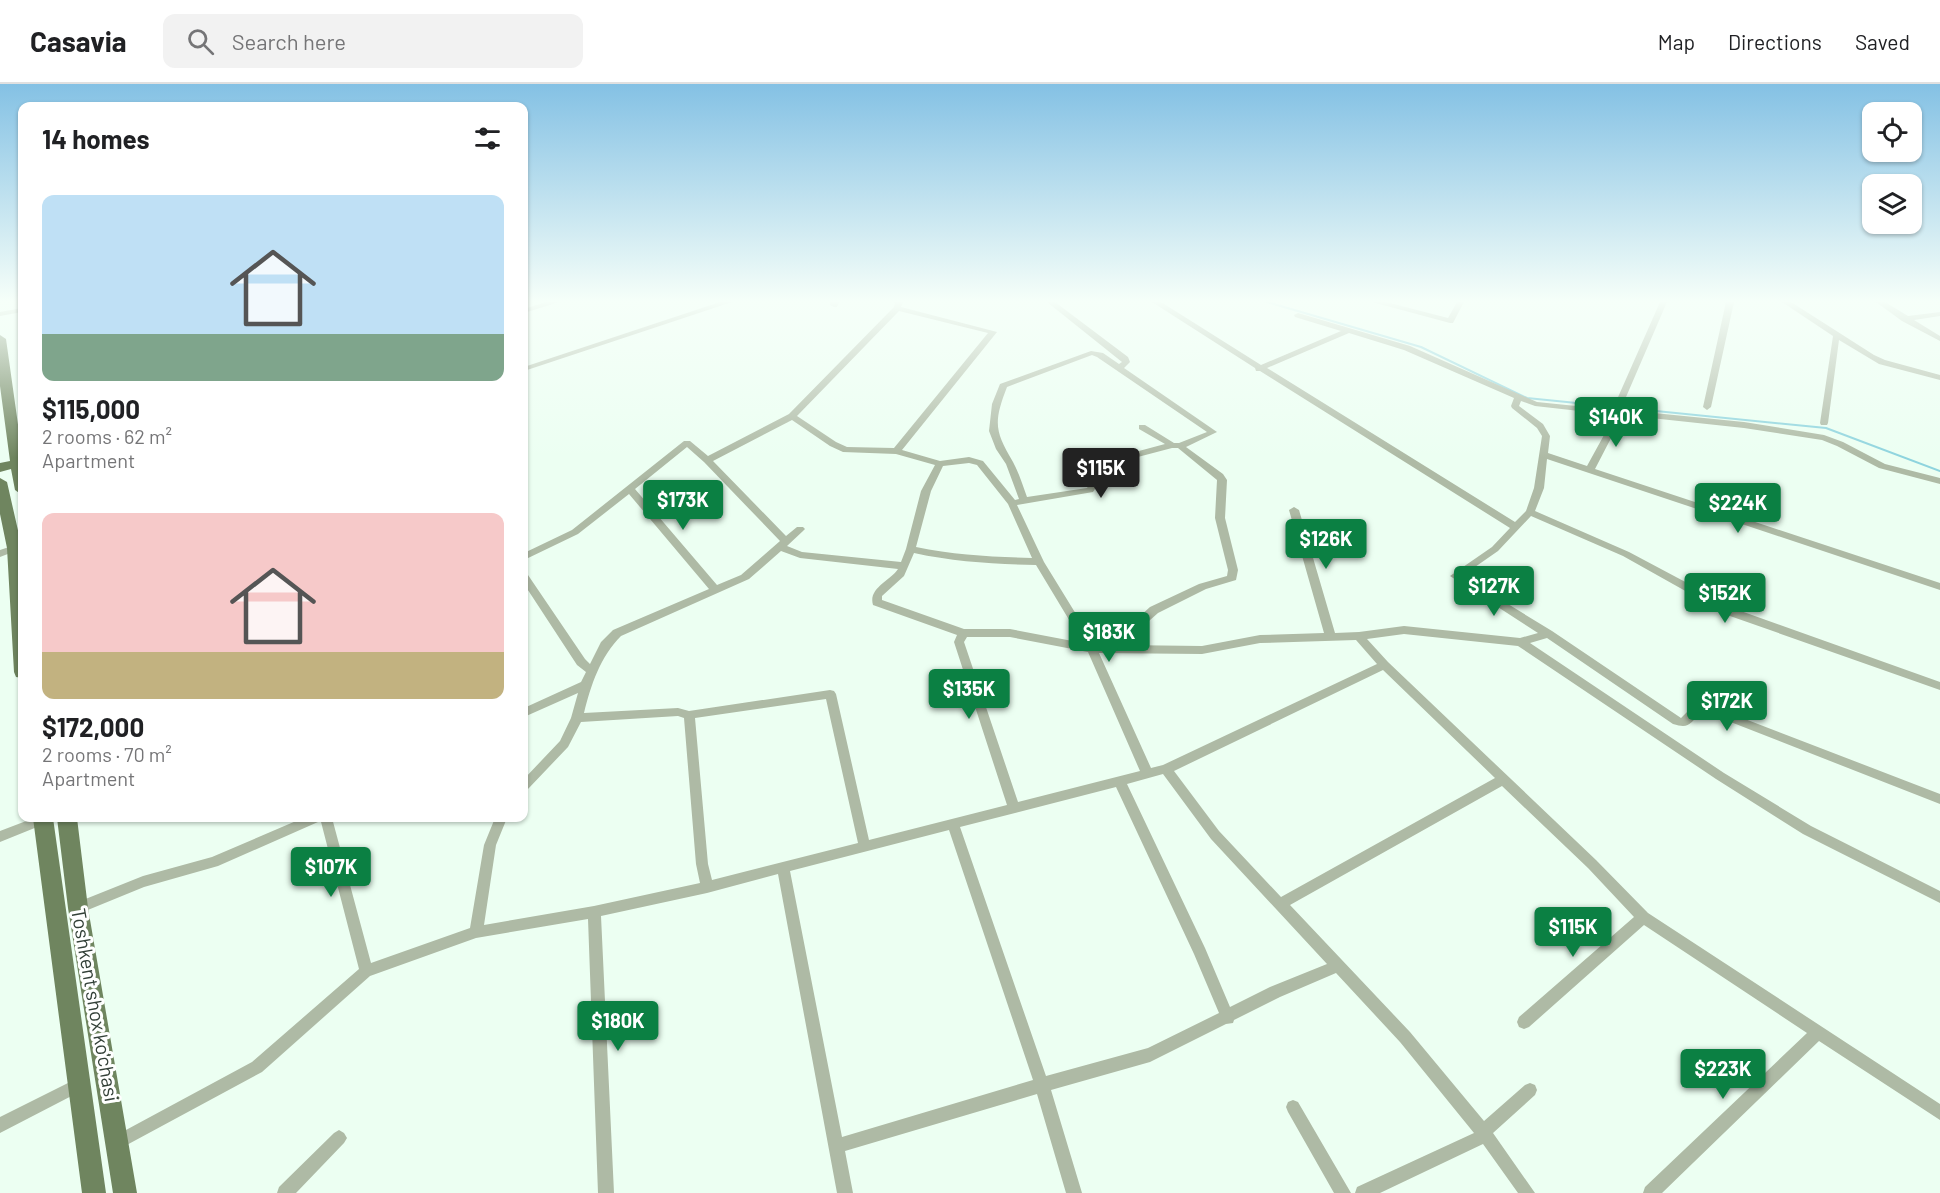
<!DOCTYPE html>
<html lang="en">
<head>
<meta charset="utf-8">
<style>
  :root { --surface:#fff; --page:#f2f2f2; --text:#202124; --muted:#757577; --line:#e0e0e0; --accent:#0b8043 }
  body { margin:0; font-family:Barlow,sans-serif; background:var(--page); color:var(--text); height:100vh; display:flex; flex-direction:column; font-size:22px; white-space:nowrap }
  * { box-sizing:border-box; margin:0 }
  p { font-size:20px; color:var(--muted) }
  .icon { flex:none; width:33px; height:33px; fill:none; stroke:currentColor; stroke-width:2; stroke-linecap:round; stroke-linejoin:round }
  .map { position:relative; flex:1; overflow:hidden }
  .sheet { position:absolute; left:18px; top:18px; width:510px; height:720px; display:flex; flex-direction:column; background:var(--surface); border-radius:12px; box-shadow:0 2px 4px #0004 }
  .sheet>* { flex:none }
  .fabs { position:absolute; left:1862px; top:18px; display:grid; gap:12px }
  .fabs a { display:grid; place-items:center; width:60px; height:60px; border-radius:12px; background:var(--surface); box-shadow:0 2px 4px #0004; font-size:30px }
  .price { position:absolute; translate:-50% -51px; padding:0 14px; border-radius:6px; background:var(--accent); color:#fff; font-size:20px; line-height:39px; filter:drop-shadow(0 2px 3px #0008) }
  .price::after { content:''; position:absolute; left:50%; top:36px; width:18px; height:14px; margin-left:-9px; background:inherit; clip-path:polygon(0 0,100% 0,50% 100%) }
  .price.current { background:#222; color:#fff }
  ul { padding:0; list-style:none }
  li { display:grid; align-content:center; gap:12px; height:318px; padding:0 24px }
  li span { display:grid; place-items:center; height:186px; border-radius:12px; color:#555 }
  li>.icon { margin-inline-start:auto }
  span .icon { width:108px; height:108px; fill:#fffc; stroke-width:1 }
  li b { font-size:26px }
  h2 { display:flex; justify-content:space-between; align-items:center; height:72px; padding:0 24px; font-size:26px }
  header { display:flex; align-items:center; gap:36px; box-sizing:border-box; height:84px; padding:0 30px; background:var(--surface); border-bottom:2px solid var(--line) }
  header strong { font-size:28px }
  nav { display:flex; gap:33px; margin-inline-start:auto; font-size:21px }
  .search { width:420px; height:54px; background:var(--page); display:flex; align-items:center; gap:15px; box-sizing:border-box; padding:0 21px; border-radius:12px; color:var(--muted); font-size:22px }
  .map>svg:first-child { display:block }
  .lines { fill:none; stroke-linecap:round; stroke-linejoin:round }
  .stream { stroke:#8ed4de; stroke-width:2 }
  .minor { fill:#aebaa5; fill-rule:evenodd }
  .primary { fill:#6f855f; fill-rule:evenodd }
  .labels { text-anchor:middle; stroke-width:6; stroke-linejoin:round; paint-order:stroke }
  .near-street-label { font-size:20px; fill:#334038; stroke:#fff }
</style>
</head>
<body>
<header>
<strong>Casavia</strong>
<div class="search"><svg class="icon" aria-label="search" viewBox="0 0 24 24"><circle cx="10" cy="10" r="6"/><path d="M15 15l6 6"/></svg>Search here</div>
<nav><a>Map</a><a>Directions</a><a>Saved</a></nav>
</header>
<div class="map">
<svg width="1940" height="1109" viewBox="0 0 1940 1109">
  <rect width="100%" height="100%" fill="#ecfff2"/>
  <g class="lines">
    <path class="stream" d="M1267 218 1421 263 1527 314 1826 344 1940 387"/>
    <path class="minor" d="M546 218H559L524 229V225Z
      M720 218H732L524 287V283Z
      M831 218H839L837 223H834L830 221Z
      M895 218H903L901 223 997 248 902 366 940 377 969 373 983 377 1015 416 1019 415 1006 380 996 365 989 347 992 320 1000 300 1091 267 1103 269 1119 280 1122 278 1047 218H1055L1128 273 1130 278 1124 284 1217 348 1186 363 1223 390 1227 396 1225 434 1238 486 1236 496 1206 505 1158 529 1122 561 1202 562 1260 551 1324 549 1289 426 1294 423 1299 426 1335 549 1359 548 1404 542 1520 554 1538 549 1450 492 1492 463 1510 444 1260 287H1256L1255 284 1152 218H1161L1261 281 1341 247 1295 233 1294 231 1298 229 1410 262 1537 318 1615 326V320L1660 218H1667L1623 320 1624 326 1744 338 1824 351 1843 358 1885 380 1940 394V400L1879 384 1837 362 1822 356 1744 344 1623 331 1595 385 1940 499V506L1547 375 1544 404 1535 427 1629 468 1738 526 1940 598V606L1730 532 1623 472 1531 432 1498 467 1462 492 1552 547 1681 634 1694 621 1706 620 1940 710V720L1705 628H1701C1690 640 1689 645 1673 640L1547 554 1530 559 1724 689 1811 742 1940 807V819L1803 750 1716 695 1518 562 1404 550 1367 555 1388 578 1596 776 1648 829 1940 1020V1036L1819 957 1662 1109H1643L1645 1103 1807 949 1644 841 1529 943 1524 945 1519 943 1517 938 1519 933 1634 833 1588 784 1502 702 1290 821 1410 948 1484 1037 1525 1001 1530 999 1535 1001 1537 1006 1535 1011 1493 1049 1535 1109H1518L1483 1060 1380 1109H1355L1357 1103 1474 1049 1400 958 1336 889 1280 913 1234 936 1233 939 1226 940 1150 978 1051 1006 1082 1109H1066L1037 1010 845 1067 853 1109H837L778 790 707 809 601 832 614 1109H598L588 835 476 854 370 892 262 988 123 1063 118 1066 113 1063 110 1058 113 1053 252 978 359 885 320 734 318 738 218 782 144 803 78 830 73 828 72 824 73 820 143 792 212 773 303 734H332L371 879 470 844 484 761 495 734H507L496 761 484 841 594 822 700 799 696 780 684 634 678 632 581 638 568 663 528 705 524 707V695L560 657 571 634 578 609 524 633V624L581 598 586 588 577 581 524 500V490L528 491 585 575 590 580 601 558 613 546 709 505 629 410 578 450 524 476V469L572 446 684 357H690L708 372 789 330 894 223ZM899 227 988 249 894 364 847 363 836 358 797 332ZM1349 249 1404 266 1514 314 1511 322 1512 324 1537 344 1542 352 1534 404 1526 427 1515 438 1267 284ZM1092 271 1097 273 1207 348 1179 359H1174L1145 341H1139V345L1165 360 1109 375 1103 379 1087 404 1027 413C1023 402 1019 389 1013 378 995 347 993 339 1007 303ZM1521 317 1535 322 1615 331 1587 382 1548 369 1550 352 1543 340 1519 322ZM792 336 830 362 843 368 896 370 935 381 921 407 906 465 901 478 802 468 787 462 803 447 805 445 803 443H797L786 452 713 377ZM687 363 704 378 780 457 741 491 717 501 635 405ZM1172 364H1178L1217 396 1215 434 1228 486 1227 492 1199 500 1150 523 1108 561H1095L1044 478 1017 421 1093 408 1109 383 1115 379ZM969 379 977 381 1008 420 1032 474C993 473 955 471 916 463L931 407 943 382ZM781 467 800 474 898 485C890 497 868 504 873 521L957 551 954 558 1007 721 869 756 836 610 834 607 830 606 689 627 678 624 584 629C591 601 600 573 621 552L749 495ZM914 469C955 478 995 480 1036 481L1083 559 1010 545H964L882 516V512L904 492ZM967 553H1010L1088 568 1140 687 1018 718 964 558ZM1356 556 1377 580 1163 681 1151 684 1099 569 1202 570 1260 559ZM1383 586 1495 694 1281 813 1219 747 1174 687ZM826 615 858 759 712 796 708 780 695 634ZM1163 690 1211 755 1327 880 1270 903 1230 923 1205 864 1127 700ZM1116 703 1194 870 1219 929 1148 964 1046 992 960 743ZM949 746 1033 996 842 1053 790 787Z
      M1372 218H1386L1448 234 1457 218H1464L1453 239H1450Z
      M1726 218H1734L1711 323 1707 326 1703 323Z
      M1782 218H1791L1874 271 1885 276 1940 291V296L1879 280 1839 256 1828 339 1827 341H1821L1820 339 1833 252Z
      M1876 218H1885L1908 232 1940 228V232L1914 236 1940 252V257L1902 237Z
      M22 224V228L0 232V228Z
      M15 461 20 464 18 466 0 473V466Z
      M34 734H48L49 735 47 739 0 758V747Z
      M80 993 85 995 87 1000 85 1005 0 1049V1033Z
      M1293 1016 1298 1018 1351 1109H1334L1288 1028 1286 1023 1288 1018Z
      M339 1046 344 1049 347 1054 344 1059 296 1109H277L279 1103 334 1049Z"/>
    <path class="primary" d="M0 251 6 255 22 369V411L15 406 11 385 0 388V379L10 377 0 302Z
      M0 394 7 398 22 464V594L16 593 14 588 7 464 0 430Z
      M33 734H53L106 1109H82Z
      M57 734H77L88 824 137 1109H113L68 824Z"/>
  </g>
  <linearGradient id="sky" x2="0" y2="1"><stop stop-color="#84c1e4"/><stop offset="0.58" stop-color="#f6fff9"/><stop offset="1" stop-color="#f6fff9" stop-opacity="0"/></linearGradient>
  <rect width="1940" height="374" fill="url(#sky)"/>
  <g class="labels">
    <g class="near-street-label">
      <text transform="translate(95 921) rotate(80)" y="7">Toshkent shox ko'chasi</text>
    </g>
  </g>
</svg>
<div class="fabs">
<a><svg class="icon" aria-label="locate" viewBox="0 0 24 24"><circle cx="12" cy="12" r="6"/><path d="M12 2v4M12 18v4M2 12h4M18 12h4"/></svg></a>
<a><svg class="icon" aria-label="layers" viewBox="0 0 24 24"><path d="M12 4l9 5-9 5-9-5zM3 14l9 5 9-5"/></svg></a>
</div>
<b class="price" style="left:1616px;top:364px">$140K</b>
<b class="price current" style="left:1101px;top:415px">$115K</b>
<b class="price" style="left:683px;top:447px">$173K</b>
<b class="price" style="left:1738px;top:450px">$224K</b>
<b class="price" style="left:1326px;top:486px">$126K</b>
<b class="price" style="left:1494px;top:533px">$127K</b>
<b class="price" style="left:1725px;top:540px">$152K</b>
<b class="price" style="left:1109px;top:579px">$183K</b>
<b class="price" style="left:969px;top:636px">$135K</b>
<b class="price" style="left:1727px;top:648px">$172K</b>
<b class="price" style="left:331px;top:814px">$107K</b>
<b class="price" style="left:1573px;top:874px">$115K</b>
<b class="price" style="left:618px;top:968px">$180K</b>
<b class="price" style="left:1723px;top:1016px">$223K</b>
<section class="sheet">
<h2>14 homes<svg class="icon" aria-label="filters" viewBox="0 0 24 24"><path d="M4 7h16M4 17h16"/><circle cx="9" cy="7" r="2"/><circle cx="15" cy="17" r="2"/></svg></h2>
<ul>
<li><span style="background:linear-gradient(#bfe0f5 75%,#7fa58c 0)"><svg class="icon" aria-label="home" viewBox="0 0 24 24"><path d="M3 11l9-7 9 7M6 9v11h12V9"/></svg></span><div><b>$115,000</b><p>2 rooms · 62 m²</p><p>Apartment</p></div></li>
<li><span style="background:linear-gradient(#f6c9c9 75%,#c2b280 0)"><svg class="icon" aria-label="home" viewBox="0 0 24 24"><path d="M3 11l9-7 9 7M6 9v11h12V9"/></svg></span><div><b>$172,000</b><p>2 rooms · 70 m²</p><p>Apartment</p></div></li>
</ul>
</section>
</div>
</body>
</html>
